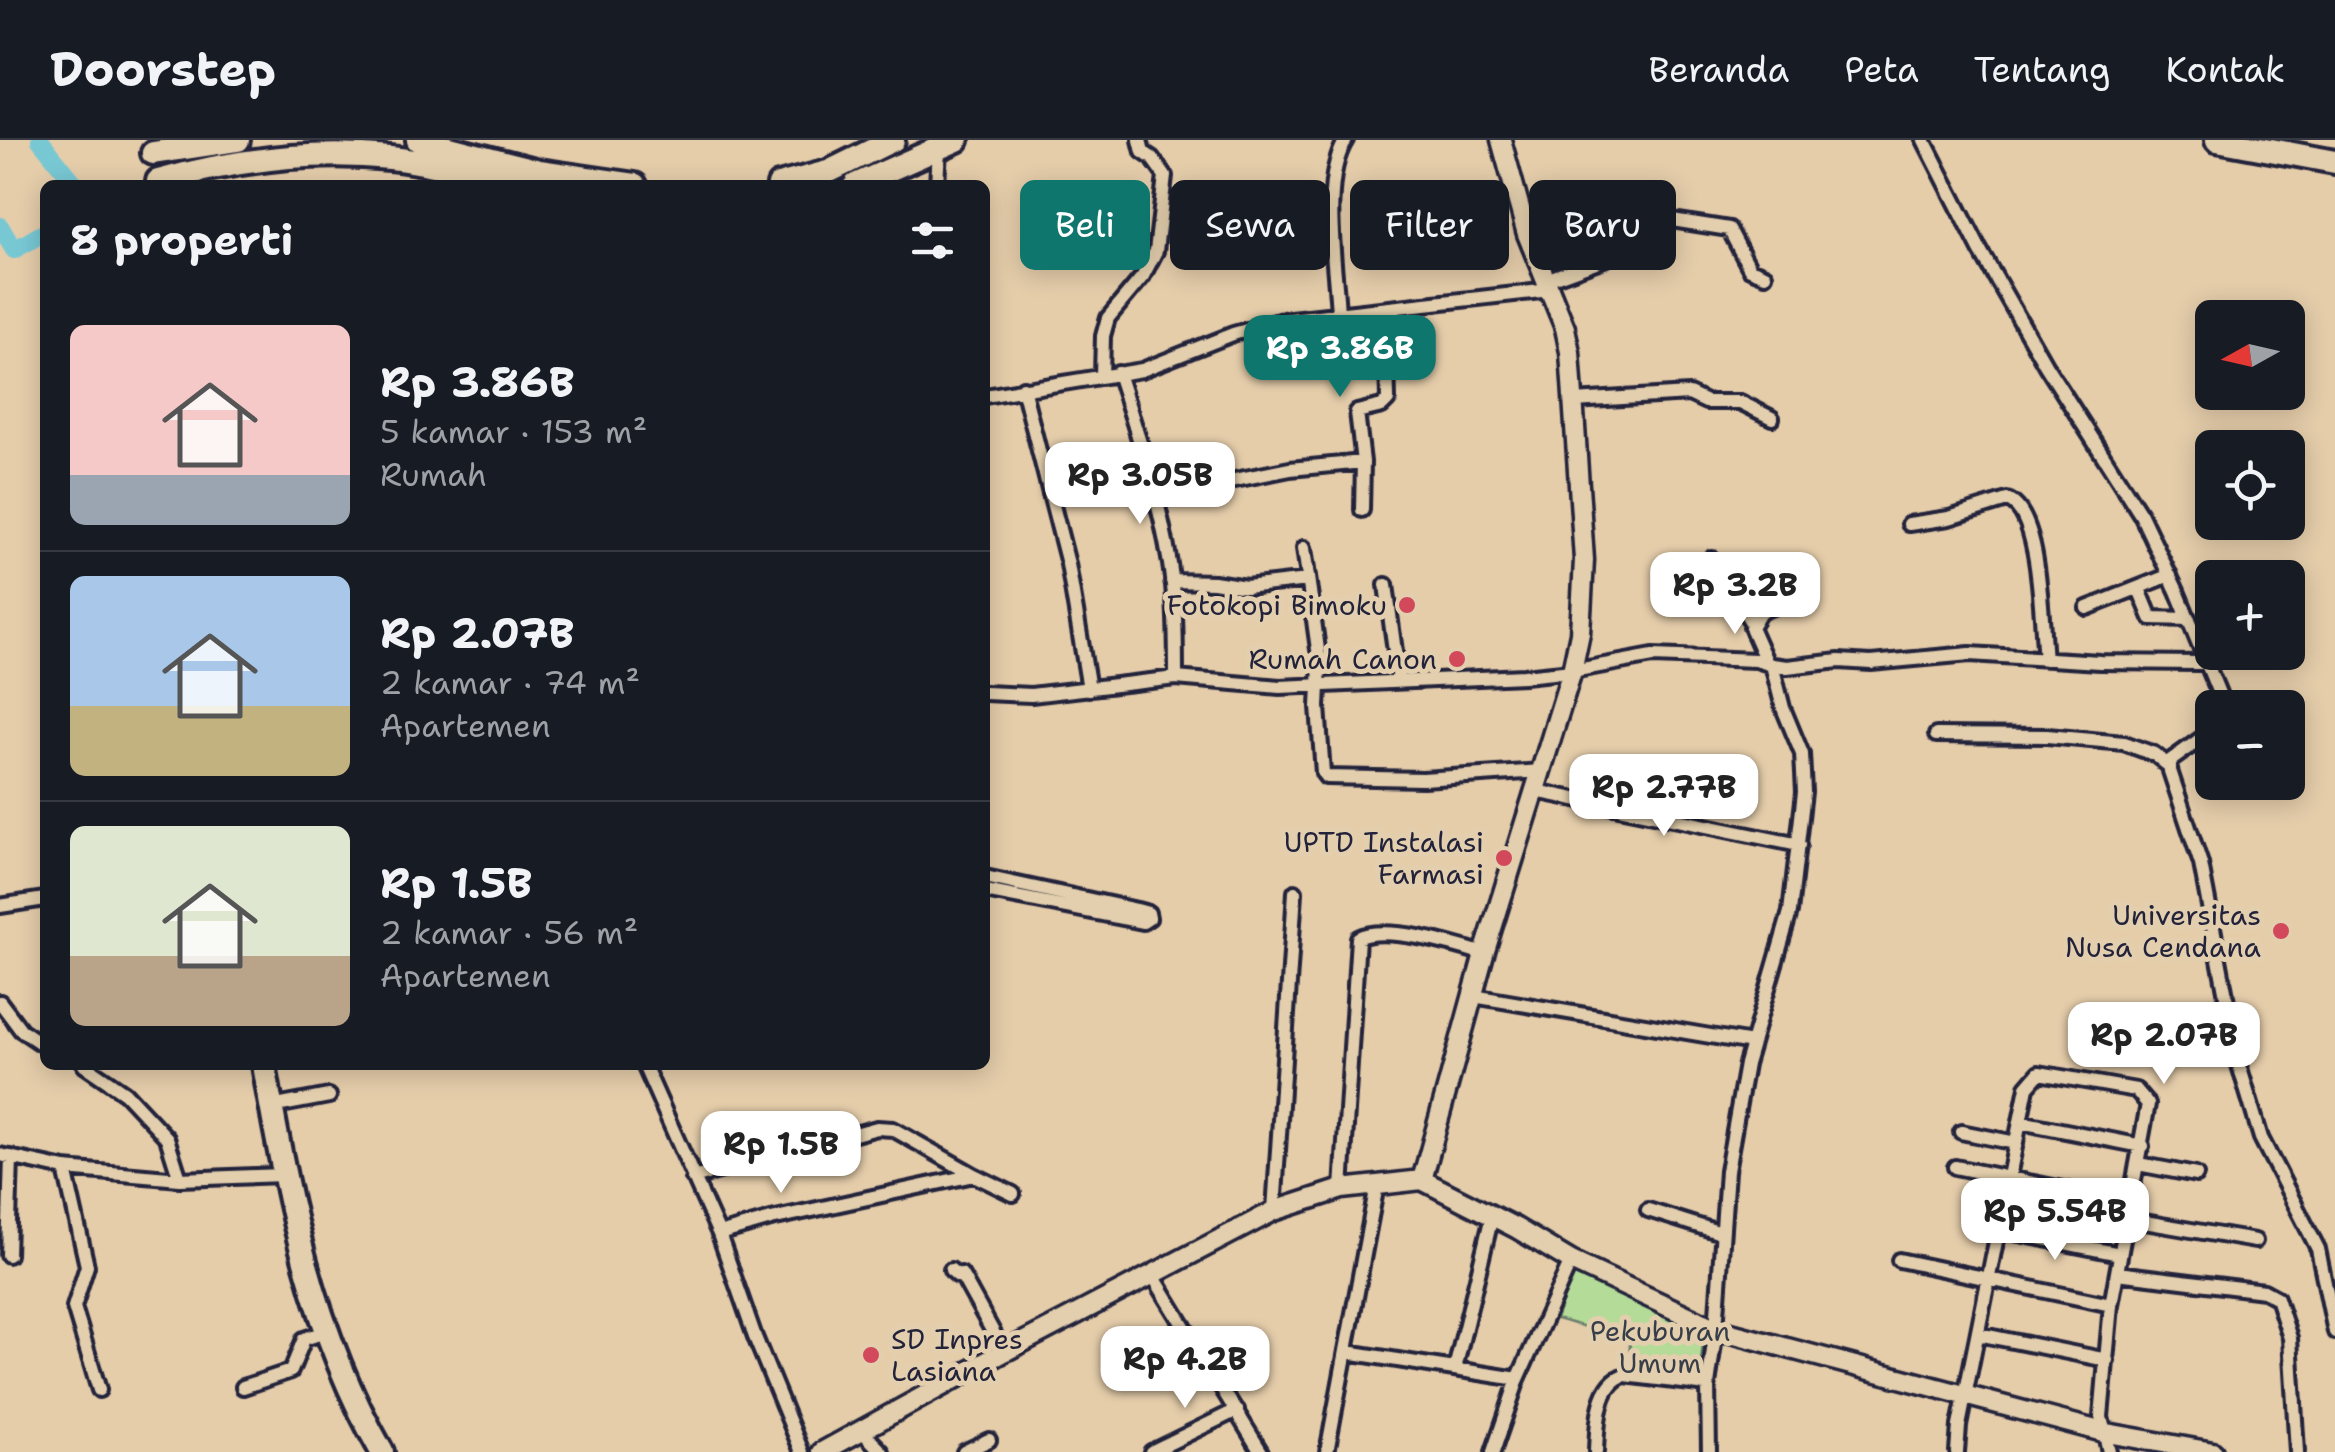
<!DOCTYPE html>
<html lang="id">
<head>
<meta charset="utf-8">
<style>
  :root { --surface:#171b24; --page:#20242c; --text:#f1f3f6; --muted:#9ea1a6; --line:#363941; --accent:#0f766e }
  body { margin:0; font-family:"Shantell Sans",sans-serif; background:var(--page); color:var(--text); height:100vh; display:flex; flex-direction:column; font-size:38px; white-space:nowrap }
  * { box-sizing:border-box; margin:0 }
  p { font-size:32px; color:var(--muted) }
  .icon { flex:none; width:55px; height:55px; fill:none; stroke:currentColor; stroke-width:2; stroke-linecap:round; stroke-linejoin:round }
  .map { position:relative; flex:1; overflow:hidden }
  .sheet { position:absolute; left:40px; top:40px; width:950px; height:890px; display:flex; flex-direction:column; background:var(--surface); border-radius:15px; box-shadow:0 5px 25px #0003 }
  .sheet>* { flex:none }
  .top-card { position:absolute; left:1020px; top:40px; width:950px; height:90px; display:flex; gap:20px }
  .needle { width:65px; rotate:262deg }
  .buttons { position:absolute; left:2195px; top:160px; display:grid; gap:20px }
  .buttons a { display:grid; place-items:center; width:110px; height:110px; border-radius:15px; background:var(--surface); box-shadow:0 5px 25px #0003; font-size:50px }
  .price { position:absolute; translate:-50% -85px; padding:0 22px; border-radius:20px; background:#fff; color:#222; font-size:32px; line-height:65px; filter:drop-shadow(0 2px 5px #0008) }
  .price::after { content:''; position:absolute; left:50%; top:60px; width:30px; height:22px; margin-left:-15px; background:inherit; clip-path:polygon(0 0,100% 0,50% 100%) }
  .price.active { background:var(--accent); color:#fff }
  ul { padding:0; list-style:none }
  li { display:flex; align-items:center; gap:30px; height:250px; padding:0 30px }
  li+li { border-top:2px solid var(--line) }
  li span { display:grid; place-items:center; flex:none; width:280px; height:200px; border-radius:15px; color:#555 }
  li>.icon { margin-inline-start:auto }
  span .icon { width:120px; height:120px; fill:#fffc; stroke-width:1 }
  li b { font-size:42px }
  h2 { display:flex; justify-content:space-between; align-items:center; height:120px; padding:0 30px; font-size:42px }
  .tag { padding:0 35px; border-radius:15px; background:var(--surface); box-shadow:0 5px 25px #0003; font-size:35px; line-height:90px }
  .tag.active { background:var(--accent); color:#fff }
  header { display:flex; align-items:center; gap:60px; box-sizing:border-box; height:140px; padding:0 50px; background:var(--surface); border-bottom:2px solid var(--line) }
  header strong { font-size:48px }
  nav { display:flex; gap:55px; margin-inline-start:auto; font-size:35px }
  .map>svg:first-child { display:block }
  .green { fill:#b4dc98; stroke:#6b7f6a; stroke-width:2.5 }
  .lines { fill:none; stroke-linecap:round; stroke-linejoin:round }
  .river { stroke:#78c8d4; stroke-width:18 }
  .street-casing { stroke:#22223b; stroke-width:20 }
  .secondary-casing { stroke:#22223b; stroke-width:25 }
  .highway-casing { stroke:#22223b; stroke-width:30 }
  .street { stroke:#e3cfad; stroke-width:12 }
  .secondary { stroke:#e3cfad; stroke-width:18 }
  .highway { stroke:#e3cfad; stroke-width:22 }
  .poi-dot { fill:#d1495b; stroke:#e3cfad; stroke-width:4 }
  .labels { text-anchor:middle; stroke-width:10; stroke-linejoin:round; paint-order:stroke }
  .poi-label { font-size:28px; fill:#22223b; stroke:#e3cfad; text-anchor:end }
  .park-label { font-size:28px; fill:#383e49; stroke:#e3cfad }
</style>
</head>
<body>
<header>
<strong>Doorstep</strong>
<nav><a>Beranda</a><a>Peta</a><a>Tentang</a><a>Kontak</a></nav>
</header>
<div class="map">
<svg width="2335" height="1312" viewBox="0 0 2335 1312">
  <rect width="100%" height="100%" fill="#e5cdaa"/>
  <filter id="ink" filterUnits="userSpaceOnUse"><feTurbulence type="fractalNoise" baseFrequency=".01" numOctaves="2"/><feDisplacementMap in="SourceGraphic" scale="20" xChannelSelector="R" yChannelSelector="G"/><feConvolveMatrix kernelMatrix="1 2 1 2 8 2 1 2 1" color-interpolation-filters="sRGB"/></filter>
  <g filter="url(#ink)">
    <path class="green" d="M1573 1132 1704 1194 1699 1240 1629 1233 1630 1199 1556 1179Z"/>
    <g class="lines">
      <path class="river" d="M40 0 76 45
        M0 86 14 110 45 92"/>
      <g class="street-casing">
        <path id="street" d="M1924 0 1980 110 2046 226 2141 375 2177 451 2225 568
          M937 45 939 8
          M1535 114 1570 99 1606 96 1638 84 1672 80 1729 89 1750 129 1765 135
          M1546 140 1631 109
          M1338 174C1336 127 1320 41 1346 0
          M1118 233C1140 302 1164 372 1173 445 1176 476 1176 507 1176 538
          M1102 236 1103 196 1108 178 1143 136 1156 111 1165 36 1152 18 1143 12 1140 0
          M1023 248 1068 424 1089 549
          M985 256 1142 230 1233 194 1282 180 1550 150
          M1574 261 1689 254 1706 262H1740L1772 278
          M1155 356 1290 329 1363 322
          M1362 370 1363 322 1357 272 1382 266 1388 260 1387 217 1392 202 1393 170
          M1909 384 1949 378 2007 360C2042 371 2041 485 2045 519
          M1304 408 1320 524 1318 567 1323 633 1326 637 1423 639 1542 631
          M1711 418 1751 482
          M1172 441 1214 442 1246 447 1308 440
          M1386 445 1399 541
          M2139 449 2151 478 2189 479
          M2087 468 2170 435
          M1766 521 1751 487 1760 472 1775 466
          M1772 525 1787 527 1839 521 1871 523 1970 514 2100 522 2199 523 2204 519
          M985 553 1031 555 1176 538 1280 547 1524 536 1572 531 1653 516 1756 520 1772 525 1783 568 1802 614 1804 652 1790 772 1746 924 1727 1031 1716 1189 1708 1245 1709 1312
          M2212 591 2170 621V631L2201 724 2239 925 2261 998 2318 1109 2335 1192
          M1936 595 2047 596 2124 603 2154 614 2169 626
          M1536 651 1799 705
          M985 737 1137 770 1148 773 1149 778 1143 782 985 751
          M0 766 45 759
          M1473 856 1752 903
          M0 862 21 890 45 906
          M84 925 125 953 167 998 180 1039
          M644 925 719 1094 755 1197 802 1312
          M271 967 329 956
          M2020 982 2142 1006
          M1961 992 2016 1003
          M0 1015 65 1029 180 1039 283 1035
          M2138 1024 2196 1035
          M1955 1027 2131 1063
          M65 1029 87 1126 74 1167 99 1250
          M974 1035 1013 1054
          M693 1038 877 988 893 989 974 1035 771 1079 719 1094
          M1342 1049 1358 798C1384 784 1456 805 1484 814
          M1648 1070 1721 1093
          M1274 1071 1295 752
          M2127 1079 2255 1101
          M1999 1090 2120 1114
          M8 1115 11 1017
          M1899 1120 2111 1165
          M951 1130 958 1136 961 1134 1004 1212
          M2117 1133 2264 1151 2277 1158 2290 1198 2297 1312
          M1152 1134 1261 1312
          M1978 1194 2107 1220
          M1347 1212 1518 1239
          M1455 1229 1492 1076
          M243 1247 291 1231 304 1199 325 1192
          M862 1291 882 1312
          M964 1312 989 1300
          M1151 1312 1237 1270
          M1327 1312 1377 1045
          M1493 1312 1518 1239 1571 1121
          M1596 1312C1597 1288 1597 1243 1625 1235L1708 1245
          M1957 1312 1959 1286 2027 947 2039 933 2136 950 2148 964 2111 1165 2101 1277 2109 1312"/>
      </g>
      <g class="secondary-casing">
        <path id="secondary" d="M1422 1040 1484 814 1572 531 1580 493 1584 420 1570 212 1565 188 1527 94 1501 0
          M822 1312 1004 1212 1274 1071 1342 1049 1422 1040 1516 1088 1571 1121 1716 1189 2107 1293 2213 1312"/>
      </g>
      <g class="highway-casing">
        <path id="highway" d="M418 0 539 31 635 45
          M2217 0 2335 22
          M153 13 238 0
          M158 41C234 20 311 10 390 18 431 22 472 35 512 45
          M779 45 828 32 893 0
          M855 45 957 0
          M264 925C287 1060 313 1192 382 1312"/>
      </g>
      <use href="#street" class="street"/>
      <use href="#secondary" class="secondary"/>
      <use href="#highway" class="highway"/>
    </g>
  </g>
  <g class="poi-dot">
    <circle cx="1407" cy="465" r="10"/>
    <circle cx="1457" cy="519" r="10"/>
    <circle cx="1504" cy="718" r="10"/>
    <circle cx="2281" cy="791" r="10"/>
    <circle cx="871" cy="1215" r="10"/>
  </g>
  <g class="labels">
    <g class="poi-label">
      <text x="1387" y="475">Fotokopi Bimoku</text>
      <text x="1437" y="529">Rumah Canon</text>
      <text x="1484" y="712">UPTD Instalasi<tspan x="1484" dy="32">Farmasi</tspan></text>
      <text x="2261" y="785">Universitas<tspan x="2261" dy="32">Nusa Cendana</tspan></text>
      <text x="891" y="1209" text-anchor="start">SD Inpres<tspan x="891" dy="32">Lasiana</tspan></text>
    </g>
    <g class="park-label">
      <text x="1660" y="1201">Pekuburan<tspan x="1660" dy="32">Umum</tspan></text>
    </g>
  </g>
</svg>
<div class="buttons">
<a><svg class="needle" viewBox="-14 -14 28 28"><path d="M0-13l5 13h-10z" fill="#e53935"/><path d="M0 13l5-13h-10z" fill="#9ea1a6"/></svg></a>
<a><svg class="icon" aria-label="locate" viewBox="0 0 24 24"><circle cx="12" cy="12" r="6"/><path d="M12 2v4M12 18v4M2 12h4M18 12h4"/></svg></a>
<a>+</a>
<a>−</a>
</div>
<b class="price active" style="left:1340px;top:260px">Rp 3.86B</b>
<b class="price" style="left:1140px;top:387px">Rp 3.05B</b>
<b class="price" style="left:1735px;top:497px">Rp 3.2B</b>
<b class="price" style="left:1664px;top:699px">Rp 2.77B</b>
<b class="price" style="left:2164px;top:947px">Rp 2.07B</b>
<b class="price" style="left:781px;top:1056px">Rp 1.5B</b>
<b class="price" style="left:2055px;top:1123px">Rp 5.54B</b>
<b class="price" style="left:1185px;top:1271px">Rp 4.2B</b>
<div class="top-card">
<a class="tag active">Beli</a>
<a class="tag">Sewa</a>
<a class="tag">Filter</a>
<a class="tag">Baru</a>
</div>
<section class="sheet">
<h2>8 properti<svg class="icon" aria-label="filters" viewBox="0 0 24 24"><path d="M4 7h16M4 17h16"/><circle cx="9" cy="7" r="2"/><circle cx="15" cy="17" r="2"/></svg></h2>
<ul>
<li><span style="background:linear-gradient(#f6c9c9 75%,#9aa5b1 0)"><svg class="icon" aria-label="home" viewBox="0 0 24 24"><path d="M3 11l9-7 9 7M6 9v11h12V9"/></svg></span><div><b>Rp 3.86B</b><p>5 kamar · 153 m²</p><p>Rumah</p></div></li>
<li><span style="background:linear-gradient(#a9c7e8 65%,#c2b280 0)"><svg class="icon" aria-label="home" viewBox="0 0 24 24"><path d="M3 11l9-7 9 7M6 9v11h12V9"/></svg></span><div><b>Rp 2.07B</b><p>2 kamar · 74 m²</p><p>Apartemen</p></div></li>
<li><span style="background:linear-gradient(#dfe7d0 65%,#b9a48a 0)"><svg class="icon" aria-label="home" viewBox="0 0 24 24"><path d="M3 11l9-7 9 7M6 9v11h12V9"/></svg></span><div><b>Rp 1.5B</b><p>2 kamar · 56 m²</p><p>Apartemen</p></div></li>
</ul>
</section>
</div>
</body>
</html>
